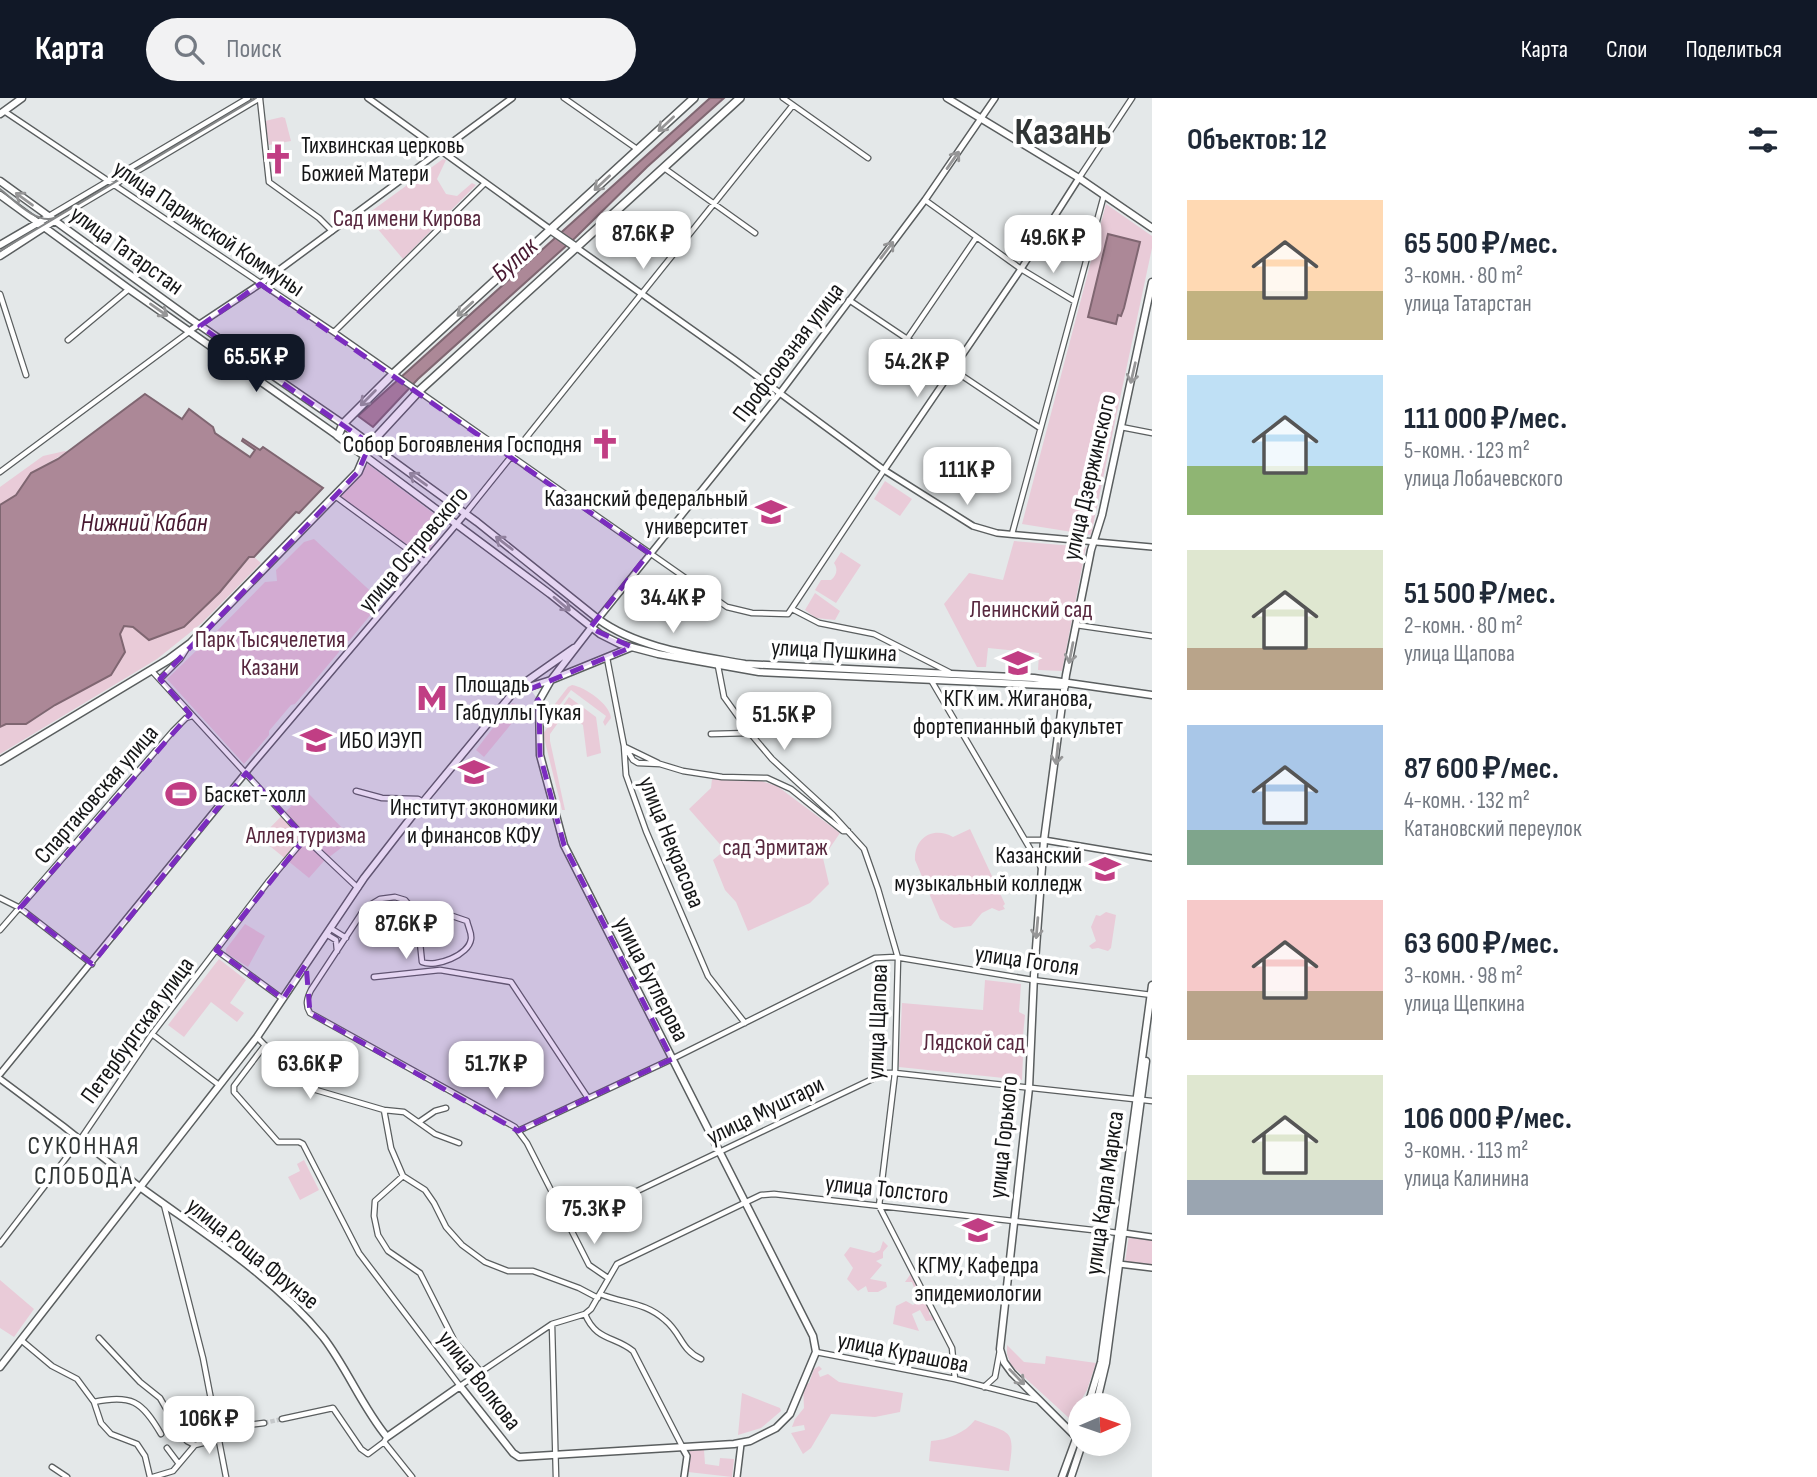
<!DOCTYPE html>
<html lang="ru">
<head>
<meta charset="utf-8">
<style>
  :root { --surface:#fff; --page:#f2f2f3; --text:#1f2937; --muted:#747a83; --accent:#111827 }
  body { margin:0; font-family:"Sofia Sans Condensed",sans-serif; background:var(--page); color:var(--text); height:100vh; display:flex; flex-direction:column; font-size:26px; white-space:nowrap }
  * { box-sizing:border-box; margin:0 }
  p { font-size:23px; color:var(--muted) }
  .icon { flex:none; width:38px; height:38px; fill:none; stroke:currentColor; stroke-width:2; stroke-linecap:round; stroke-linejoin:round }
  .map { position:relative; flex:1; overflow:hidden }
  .details { display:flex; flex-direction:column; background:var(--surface); width:665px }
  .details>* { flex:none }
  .needle { width:46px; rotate:88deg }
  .controls { position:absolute; left:1068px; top:1295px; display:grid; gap:14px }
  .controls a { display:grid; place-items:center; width:63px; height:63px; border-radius:50%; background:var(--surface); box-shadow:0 4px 18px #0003; font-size:35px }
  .price { position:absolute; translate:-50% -60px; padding:0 16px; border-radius:14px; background:#fff; color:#222; font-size:23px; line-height:46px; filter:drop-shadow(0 2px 4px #0008) }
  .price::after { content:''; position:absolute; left:50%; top:42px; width:21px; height:16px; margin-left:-10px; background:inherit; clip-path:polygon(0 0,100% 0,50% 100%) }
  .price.current { background:var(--accent); color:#fff }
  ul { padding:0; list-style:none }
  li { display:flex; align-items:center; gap:21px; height:175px; padding:0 35px }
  li span { display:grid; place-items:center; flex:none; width:196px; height:140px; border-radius:0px; color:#555 }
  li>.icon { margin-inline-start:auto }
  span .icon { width:84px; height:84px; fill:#fffc; stroke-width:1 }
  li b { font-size:30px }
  h2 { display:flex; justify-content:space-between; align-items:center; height:84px; padding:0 35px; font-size:30px }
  header { display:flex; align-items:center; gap:42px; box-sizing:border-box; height:98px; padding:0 35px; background:var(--accent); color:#fff }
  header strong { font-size:33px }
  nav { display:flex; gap:38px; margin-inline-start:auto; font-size:24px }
  .search { width:490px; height:63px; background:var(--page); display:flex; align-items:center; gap:18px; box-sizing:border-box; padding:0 24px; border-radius:38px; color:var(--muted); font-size:26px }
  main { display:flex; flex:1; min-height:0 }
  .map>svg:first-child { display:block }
  .green { fill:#e9cbd8 }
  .water { fill:#ac8897; stroke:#7f6671; stroke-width:2 }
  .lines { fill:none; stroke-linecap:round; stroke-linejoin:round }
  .minor-tunnel { stroke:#c5c8ca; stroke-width:4.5; stroke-dasharray:4.5 2; stroke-linecap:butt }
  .minor-casing { stroke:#5a5e5f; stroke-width:7 }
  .tertiary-casing { stroke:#5a5e5f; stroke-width:8 }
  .secondary-casing { stroke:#5a5e5f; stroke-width:9 }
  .primary-casing { stroke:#5a5e5f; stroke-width:10 }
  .minor { stroke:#fff; stroke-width:4.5 }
  .tertiary { stroke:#fff; stroke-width:5 }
  .secondary { stroke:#fff; stroke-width:6 }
  .primary { stroke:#fff; stroke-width:7 }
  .tram { stroke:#848687; stroke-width:2 }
  .oneway { stroke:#969697 }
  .marked { fill:#7b2cbf; fill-opacity:0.2; stroke:#7b2cbf; stroke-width:5; stroke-dasharray:14 9; stroke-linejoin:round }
  .labels { text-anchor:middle; stroke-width:7; stroke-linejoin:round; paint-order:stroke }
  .poi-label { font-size:24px; fill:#151617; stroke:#fff; text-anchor:start }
  .park-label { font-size:24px; fill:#57273e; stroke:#fff }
  .street-label { font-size:24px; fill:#151617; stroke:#fff }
  .water-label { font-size:26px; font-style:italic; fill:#481931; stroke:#fff }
  .neighbourhood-label { font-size:26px; letter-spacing:2px; fill:#303434; stroke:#fff }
  .town-label { font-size:38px; font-weight:bold; fill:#303434; stroke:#fff }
</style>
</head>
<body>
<header>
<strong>Карта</strong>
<div class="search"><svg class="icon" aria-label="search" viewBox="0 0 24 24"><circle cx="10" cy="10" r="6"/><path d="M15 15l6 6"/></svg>Поиск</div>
<nav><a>Карта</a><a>Слои</a><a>Поделиться</a></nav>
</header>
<main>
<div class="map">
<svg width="1152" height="1379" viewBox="0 0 1152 1379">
  <rect width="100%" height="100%" fill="#e4e8e9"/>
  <path class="green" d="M282 19 285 20 291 43 269 47 265 23Z
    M443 61 446 62 437 81 446 96 457 98 472 85 476 87 403 161 366 117Z
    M1106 106 1152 138V150L1091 437 1022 426Z
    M65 353 67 354 31 375 16 397 0 407V389L43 358Z
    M368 366 441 421C439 437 434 447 423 460L338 398Z
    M885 383 912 401 900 418 874 401Z
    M314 441 378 500 372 506V515L349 543H339V554L295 606 291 607 269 633V637L244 666 167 581 198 551 208 552 210 540 265 484 277 483 276 472 304 444Z
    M1014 443 1086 449 1062 573 1038 572 1039 555 988 550 986 569H977L944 506 969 475 1003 482Z
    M841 454 861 467 836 505 815 492 821 482H831C837 477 838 471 834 465Z
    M249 459H254L261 465 202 525 157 561 0 656V629C9 624 18 628 27 625 56 615 98 560 120 536L124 528H133L140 536 184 529 220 494Z
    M815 495 840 513 835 522 816 520 805 512Z
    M572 587C585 589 610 606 611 620L605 628 603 624 606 618 571 592 544 628 548 615 568 589Z
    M569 599 596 619 601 655 587 659 583 627 565 615 550 636V643L565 712H562L543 636Z
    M512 605 519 607 515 625H512L484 659 476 652Z
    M712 681H755L777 688 840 735 823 760 829 786 810 805 748 833 736 804 725 792 713 762 725 752 689 711 711 690Z
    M306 693 353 741 324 763 309 780 260 740Z
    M970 731 1005 806 1003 808 1005 811 999 813 992 810 982 815 971 828 954 830 940 821 915 762C914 740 933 728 953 739Z
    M1106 814 1116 817 1111 850 1108 853 1098 850 1092 851 1089 848 1096 843 1091 829 1096 817 1100 818Z
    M245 826 265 838 248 869 226 855V851Z
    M219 861 246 882 230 905 244 915 237 924 211 904 184 939 168 927Z
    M985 882 1021 886 1019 914 1025 917 1023 938 1012 943 1011 950 1016 956 1023 959 1022 982 899 969 902 905 983 912Z
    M304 1062 319 1092 300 1102 288 1079 300 1073 297 1066Z
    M1129 1137 1152 1140V1168L1125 1165Z
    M883 1143 888 1148 883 1154V1160L876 1163 882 1167 870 1181 886 1184 887 1189 878 1194H868L866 1188 858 1193 847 1181 853 1170 844 1157 850 1149 874 1155 880 1152Z
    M912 1174 929 1205V1216L936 1222 926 1223 920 1212 912 1216 919 1233 893 1226 896 1208 906 1203 913 1207 919 1203 912 1184H905Z
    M0 1182 34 1211 14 1239 0 1230Z
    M1007 1247 1024 1264 1045 1266 1046 1258 1096 1265 1087 1292 1070 1321 1011 1267 1007 1256Z
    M819 1268 822 1271 818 1274 820 1279 828 1276 839 1284 903 1295 900 1314 875 1319 831 1316 811 1350 803 1356 791 1335 805 1332 804 1327 792 1329 795 1321 804 1310 803 1288 809 1285 814 1271Z
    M742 1295 780 1310 781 1313 761 1330 738 1337Z
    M975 1322C1013 1336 1015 1331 1009 1373L929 1363 931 1343C947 1342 965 1335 975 1322Z
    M690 1352H704L705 1366 719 1368 720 1360 734 1361 732 1379 688 1374Z"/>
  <path class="water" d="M710 0H724L647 69 575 140 418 281 373 329 358 318Z
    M1108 136 1140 144 1124 210 1121 218 1118 217 1116 226 1088 219Z
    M145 296 182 321 189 311 213 329 215 335 250 359 255 352 242 343 243 341 260 352 263 349 323 390 299 415 296 414 254 459H249L220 494 184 529 149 542 133 529 124 528 120 536 125 554 111 577 55 607 26 626H6L0 629V407L16 397 31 375 58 361Z"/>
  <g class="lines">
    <path class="minor-tunnel" d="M264 1325 282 1321"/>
    <g class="minor-casing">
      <path id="minor" d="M564 0 637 51
        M783 0 868 60
        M260 1 269 84 319 120 332 133
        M4 13 338 237 727 509 752 515 788 516 884 372
        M664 70 755 135
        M1079 80 1132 0
        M925 102 1021 171 1074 203
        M49 118 248 0
        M55 122 260 0
        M0 196 26 277
        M849 202 1040 330
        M334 234 485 85
        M907 241 976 140
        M68 242 129 191
        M1121 329 1152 335
        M0 374 189 234
        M335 398 425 464
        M465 416 793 7
        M1012 436 1104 97
        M792 511 819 525 874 536 949 574
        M1076 527 1152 538
        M607 560 624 648 626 677 646 733 708 878 745 925
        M718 568 724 599 750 635 772 661 833 717 864 751 878 791 898 860 895 975 879 1108 952 1250 955 1281
        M151 572 305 740 358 790
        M160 581 180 561 187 550
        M931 582 1042 771
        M711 636 749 635
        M625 649 633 662 638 665 660 666 683 673 722 679 767 680 791 691 843 733H848
        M625 649 658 665
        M356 693 382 700 418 701 423 704
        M1026 742H1044
        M0 800 20 810 92 866
        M426 809 467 823C468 829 472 835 471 841 469 857 436 870 422 864L417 816 405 802 395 799 380 801 365 810 311 892C307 900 305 907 310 915L515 1029 527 1045 589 1167 608 1180
        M330 830 346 840
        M0 832 173 633 186 620 192 618
        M326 836 336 842 337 853
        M216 852 283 901
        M374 879 440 872 511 884 588 1000
        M152 936 219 987
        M257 939 297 981 316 992 384 1012 404 1014 435 1036 459 1045
        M265 947 234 988V994L278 1044H299L303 1046 359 1155 460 1288 552 1226 585 1216 591 1211 617 1166 761 1097 774 1096 1119 1135
        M384 1012 391 1050 403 1078 425 1092 434 1105 446 1129 462 1147 485 1164 508 1173H533L579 1190 598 1200
        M419 1024 435 1013 446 1010
        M518 1033 672 961 875 860 895 859 1033 882 1152 897
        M403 1078 375 1103 374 1118 378 1137 388 1153 420 1175 455 1244 481 1274
        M164 1107 203 1260 226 1379
        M570 1125 885 975H895L1152 1003
        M0 1146 80 1042 152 936 268 784 305 740
        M600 1196C625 1206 645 1204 665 1222 682 1236 680 1251 701 1261
        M585 1216C596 1243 615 1238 633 1253L682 1348
        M552 1227 556 1379
        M99 1240 140 1284 160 1300 180 1335 187 1343 195 1347
        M21 1242 52 1268 77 1281 94 1304 101 1325 111 1336 137 1346 145 1358 150 1379
        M816 1254 955 1281 1037 1302
        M984 1289 995 1279 1000 1252
        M94 1304C131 1296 142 1303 161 1336
        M282 1321 333 1310 361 1351 368 1356 384 1344 387 1339
        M217 1331 264 1325
        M384 1344 412 1379
        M167 1350 179 1366
        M52 1369 67 1379
        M153 1379 173 1373 195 1347 219 1341"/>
    </g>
    <g class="tertiary-casing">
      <path id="tertiary" d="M368 0 551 132
        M577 150 735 262 884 372 973 428 997 435 1152 449
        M189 233 260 186 512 0
        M884 372 1021 171 1079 80
        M598 521 780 295 925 102 995 0
        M1044 742 1152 760
        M0 976 252 667 465 416
        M0 981 63 1028 140 1089
        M1124 1135 1152 1139
        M1119 1166 1152 1170
        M682 1349 687 1358 684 1379
        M737 1379 741 1346"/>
    </g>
    <g class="secondary-casing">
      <path id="secondary" d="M947 0 1079 80 1152 130
        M0 16 22 0
        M0 83 192 222 343 326
        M0 97 129 191 338 338
        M0 147 48 119
        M0 158 54 123
        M370 346 477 424 598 521C639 551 696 557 745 566L1034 580 1152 597
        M365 358 550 496 600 536 620 546 658 556 759 574 1065 588
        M516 593 551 582 632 549
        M140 1089C203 1135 273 1178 323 1239 347 1270 362 1309 387 1339L460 1288 513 1355 519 1359 734 1346 750 1343 776 1330 790 1316 816 1254 813 1238 564 747 540 657 539 603 551 582 598 521
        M0 1269 257 939 364 780 423 704 517 590 574 550
        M1088 1307 1101 1264 1152 887
        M1096 1307 1106 1265 1146 963
        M1080 1343 1012 1275 1004 1264 1000 1251 1029 990 1034 877 1044 742 1066 577 1091 452 1102 417 1152 184
        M1062 1379 1080 1330
        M1071 1379 1082 1346"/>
    </g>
    <g class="primary-casing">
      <path id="primary" d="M551 132 577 150
        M343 326 370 346
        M365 358 338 338 343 326 394 275 694 0
        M0 663 168 562 191 545 358 374 370 346 419 293 740 0"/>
    </g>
    <use href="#minor" class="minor"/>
    <use href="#tertiary" class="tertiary"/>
    <use href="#secondary" class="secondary"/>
    <use href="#primary" class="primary"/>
    <path class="tram" d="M0 91C14 102 36 126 54 120
      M0 153 256 0"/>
  </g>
  <defs><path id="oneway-shaft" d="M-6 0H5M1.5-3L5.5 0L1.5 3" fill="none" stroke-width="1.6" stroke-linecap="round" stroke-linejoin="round" transform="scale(1.75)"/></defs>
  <g class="oneway">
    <use href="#oneway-shaft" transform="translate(666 26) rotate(137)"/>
    <use href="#oneway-shaft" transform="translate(953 62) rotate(-55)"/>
    <use href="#oneway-shaft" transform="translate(602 85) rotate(137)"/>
    <use href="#oneway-shaft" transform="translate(24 101) rotate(-144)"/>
    <use href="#oneway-shaft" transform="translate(887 152) rotate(-53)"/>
    <use href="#oneway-shaft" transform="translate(465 211) rotate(138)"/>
    <use href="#oneway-shaft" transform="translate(159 212) rotate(35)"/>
    <use href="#oneway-shaft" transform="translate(1133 275) rotate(103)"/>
    <use href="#oneway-shaft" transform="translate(368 300) rotate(135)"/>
    <use href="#oneway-shaft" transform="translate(418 381) rotate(-144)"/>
    <use href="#oneway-shaft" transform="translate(504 445) rotate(-142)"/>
    <use href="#oneway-shaft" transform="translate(562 506) rotate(40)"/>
    <use href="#oneway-shaft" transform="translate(1071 555) rotate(101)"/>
    <use href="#oneway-shaft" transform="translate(1057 656) rotate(96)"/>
    <use href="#oneway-shaft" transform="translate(1037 830) rotate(95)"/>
    <use href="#oneway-shaft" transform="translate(1017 1279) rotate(46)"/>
  </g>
  <path class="marked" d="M260 186 649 455 590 530 632 549 530 591 539 603 540 657 564 747 672 961 518 1033 310 915 306 866 283 901 216 852 305 740 246 675 92 866 20 810 190 616 160 581 358 374 370 346 200 228Z"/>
  <defs>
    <g id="church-bare" transform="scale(2.415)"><path d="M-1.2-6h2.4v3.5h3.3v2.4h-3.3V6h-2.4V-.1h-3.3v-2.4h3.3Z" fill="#c13e84" stroke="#fff" stroke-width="2.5" paint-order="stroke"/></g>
    <g id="university-bare" transform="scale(2.415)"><path d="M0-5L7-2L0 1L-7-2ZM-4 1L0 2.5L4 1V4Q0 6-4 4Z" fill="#c13e84" stroke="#fff" stroke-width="2.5" paint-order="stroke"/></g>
    <g id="metro-bare" transform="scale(2.415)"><path d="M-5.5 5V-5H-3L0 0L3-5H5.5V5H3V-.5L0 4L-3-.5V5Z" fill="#c13e84" stroke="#fff" stroke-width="2.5" paint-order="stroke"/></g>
    <g id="stadium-bare" transform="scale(2.415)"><path d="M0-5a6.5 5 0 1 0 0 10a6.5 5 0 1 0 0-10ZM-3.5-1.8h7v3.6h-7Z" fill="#c13e84" stroke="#fff" stroke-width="2.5" paint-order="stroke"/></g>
  </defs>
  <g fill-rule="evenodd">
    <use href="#church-bare" x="278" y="61"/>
    <use href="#church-bare" x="605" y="346"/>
    <use href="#university-bare" x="771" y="414"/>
    <use href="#university-bare" x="1018" y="565"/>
    <use href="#metro-bare" x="432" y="600"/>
    <use href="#university-bare" x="316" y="642"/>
    <use href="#university-bare" x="474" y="674"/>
    <use href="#stadium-bare" x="181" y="696"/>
    <use href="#university-bare" x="1105" y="771"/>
    <use href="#university-bare" x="978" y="1132"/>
  </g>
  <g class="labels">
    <g class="poi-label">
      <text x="301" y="55">Тихвинская церковь<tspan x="301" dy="28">Божией Матери</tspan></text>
      <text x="582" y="354" text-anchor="end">Собор Богоявления Господня</text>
      <text x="748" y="408" text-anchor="end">Казанский федеральный<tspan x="748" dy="28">университет</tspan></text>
      <text x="455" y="594">Площадь<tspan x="455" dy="28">Габдуллы Тукая</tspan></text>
      <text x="1018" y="608" text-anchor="middle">КГК им. Жиганова,<tspan x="1018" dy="28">фортепианный факультет</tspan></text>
      <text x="339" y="650">ИБО ИЭУП</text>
      <text x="204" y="704">Баскет-холл</text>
      <text x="474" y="717" text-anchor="middle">Институт экономики<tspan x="474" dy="28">и финансов КФУ</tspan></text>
      <text x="1082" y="765" text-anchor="end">Казанский<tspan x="1082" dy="28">музыкальный колледж</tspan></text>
      <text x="978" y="1175" text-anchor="middle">КГМУ, Кафедра<tspan x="978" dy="28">эпидемиологии</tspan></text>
    </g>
    <g class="park-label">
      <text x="407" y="128">Сад имени Кирова</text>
      <text x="1031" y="519">Ленинский сад</text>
      <text x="270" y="549">Парк Тысячелетия<tspan x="270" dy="28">Казани</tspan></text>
      <text x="306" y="745">Аллея туризма</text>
      <text x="775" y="757">сад Эрмитаж</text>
      <text x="974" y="952">Лядской сад</text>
    </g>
    <g class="street-label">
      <text transform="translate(209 130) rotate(34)" y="8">улица Парижской Коммуны</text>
      <text transform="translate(127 152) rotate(36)" y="8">улица Татарстан</text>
      <text transform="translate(788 254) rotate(-53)" y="8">Профсоюзная улица</text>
      <text transform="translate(1089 379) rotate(-77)" y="8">улица Дзержинского</text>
      <text transform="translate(413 451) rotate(-50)" y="8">улица Островского</text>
      <text transform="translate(834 552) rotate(3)" y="8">улица Пушкина</text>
      <text transform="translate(96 696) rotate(-49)" y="8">Спартаковская улица</text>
      <text transform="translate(672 744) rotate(68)" y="8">улица Некрасова</text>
      <text transform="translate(1027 862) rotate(8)" y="8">улица Гоголя</text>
      <text transform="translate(652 881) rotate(63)" y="8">улица Бутлерова</text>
      <text transform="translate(877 924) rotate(-88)" y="8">улица Щапова</text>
      <text transform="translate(137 932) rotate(-54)" y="8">Петербургская улица</text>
      <text transform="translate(765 1012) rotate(-26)" y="8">улица Муштари</text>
      <text transform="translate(1003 1039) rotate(-84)" y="8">улица Горького</text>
      <text transform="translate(887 1091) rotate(6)" y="8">улица Толстого</text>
      <text transform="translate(1104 1095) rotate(-82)" y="8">улица Карла Маркса</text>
      <text transform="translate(253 1155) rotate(39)" y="8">улица Роща Фрунзе</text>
      <text transform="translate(903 1254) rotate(11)" y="8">улица Курашова</text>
      <text transform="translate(480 1282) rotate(52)" y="8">улица Волкова</text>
    </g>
    <g class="water-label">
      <text transform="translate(514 161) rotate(-42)" y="9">Булак</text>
      <text x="144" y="433">Нижний Кабан</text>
    </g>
    <g class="neighbourhood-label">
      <text x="84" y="1056">СУКОННАЯ<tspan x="84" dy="30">СЛОБОДА</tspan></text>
    </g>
    <g class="town-label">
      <text x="1063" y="46">Казань</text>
    </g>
  </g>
</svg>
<div class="controls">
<a><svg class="needle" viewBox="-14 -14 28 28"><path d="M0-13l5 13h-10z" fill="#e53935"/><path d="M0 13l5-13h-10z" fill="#747a83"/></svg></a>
</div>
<b class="price" style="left:643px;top:173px">87.6K ₽</b>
<b class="price" style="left:1053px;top:177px">49.6K ₽</b>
<b class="price current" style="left:256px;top:296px">65.5K ₽</b>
<b class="price" style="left:917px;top:301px">54.2K ₽</b>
<b class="price" style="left:967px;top:409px">111K ₽</b>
<b class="price" style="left:673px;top:537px">34.4K ₽</b>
<b class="price" style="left:784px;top:654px">51.5K ₽</b>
<b class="price" style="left:406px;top:863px">87.6K ₽</b>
<b class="price" style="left:310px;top:1003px">63.6K ₽</b>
<b class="price" style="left:496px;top:1003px">51.7K ₽</b>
<b class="price" style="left:594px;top:1148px">75.3K ₽</b>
<b class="price" style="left:209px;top:1358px">106K ₽</b>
</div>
<section class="details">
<h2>Объектов: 12<svg class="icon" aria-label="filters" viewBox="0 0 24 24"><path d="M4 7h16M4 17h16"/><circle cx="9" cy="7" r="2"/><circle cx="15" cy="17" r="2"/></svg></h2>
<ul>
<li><span style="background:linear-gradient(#ffd9b3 65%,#c2b280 0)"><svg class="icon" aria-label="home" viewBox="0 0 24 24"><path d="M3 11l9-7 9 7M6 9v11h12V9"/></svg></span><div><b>65 500 ₽/мес.</b><p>3-комн. · 80 m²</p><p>улица Татарстан</p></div></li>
<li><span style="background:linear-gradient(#bfe0f5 65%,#8fb573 0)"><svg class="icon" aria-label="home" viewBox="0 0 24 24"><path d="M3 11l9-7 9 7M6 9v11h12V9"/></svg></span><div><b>111 000 ₽/мес.</b><p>5-комн. · 123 m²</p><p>улица Лобачевского</p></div></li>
<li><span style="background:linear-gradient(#dfe7d0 70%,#b9a48a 0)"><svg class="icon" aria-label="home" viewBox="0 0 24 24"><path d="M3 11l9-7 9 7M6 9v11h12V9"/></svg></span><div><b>51 500 ₽/мес.</b><p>2-комн. · 80 m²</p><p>улица Щапова</p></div></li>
<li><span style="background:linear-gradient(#a9c7e8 75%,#7fa58c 0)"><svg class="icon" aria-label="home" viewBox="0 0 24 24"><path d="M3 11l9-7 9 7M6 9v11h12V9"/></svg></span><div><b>87 600 ₽/мес.</b><p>4-комн. · 132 m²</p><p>Катановский переулок</p></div></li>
<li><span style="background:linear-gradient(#f6c9c9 65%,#b9a48a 0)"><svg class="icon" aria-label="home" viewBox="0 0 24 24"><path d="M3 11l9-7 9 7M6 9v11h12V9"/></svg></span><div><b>63 600 ₽/мес.</b><p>3-комн. · 98 m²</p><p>улица Щепкина</p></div></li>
<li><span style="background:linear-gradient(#dfe7d0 75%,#9aa5b1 0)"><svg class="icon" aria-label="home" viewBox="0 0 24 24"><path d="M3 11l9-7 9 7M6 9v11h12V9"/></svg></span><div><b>106 000 ₽/мес.</b><p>3-комн. · 113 m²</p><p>улица Калинина</p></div></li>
</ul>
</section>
</main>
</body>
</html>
